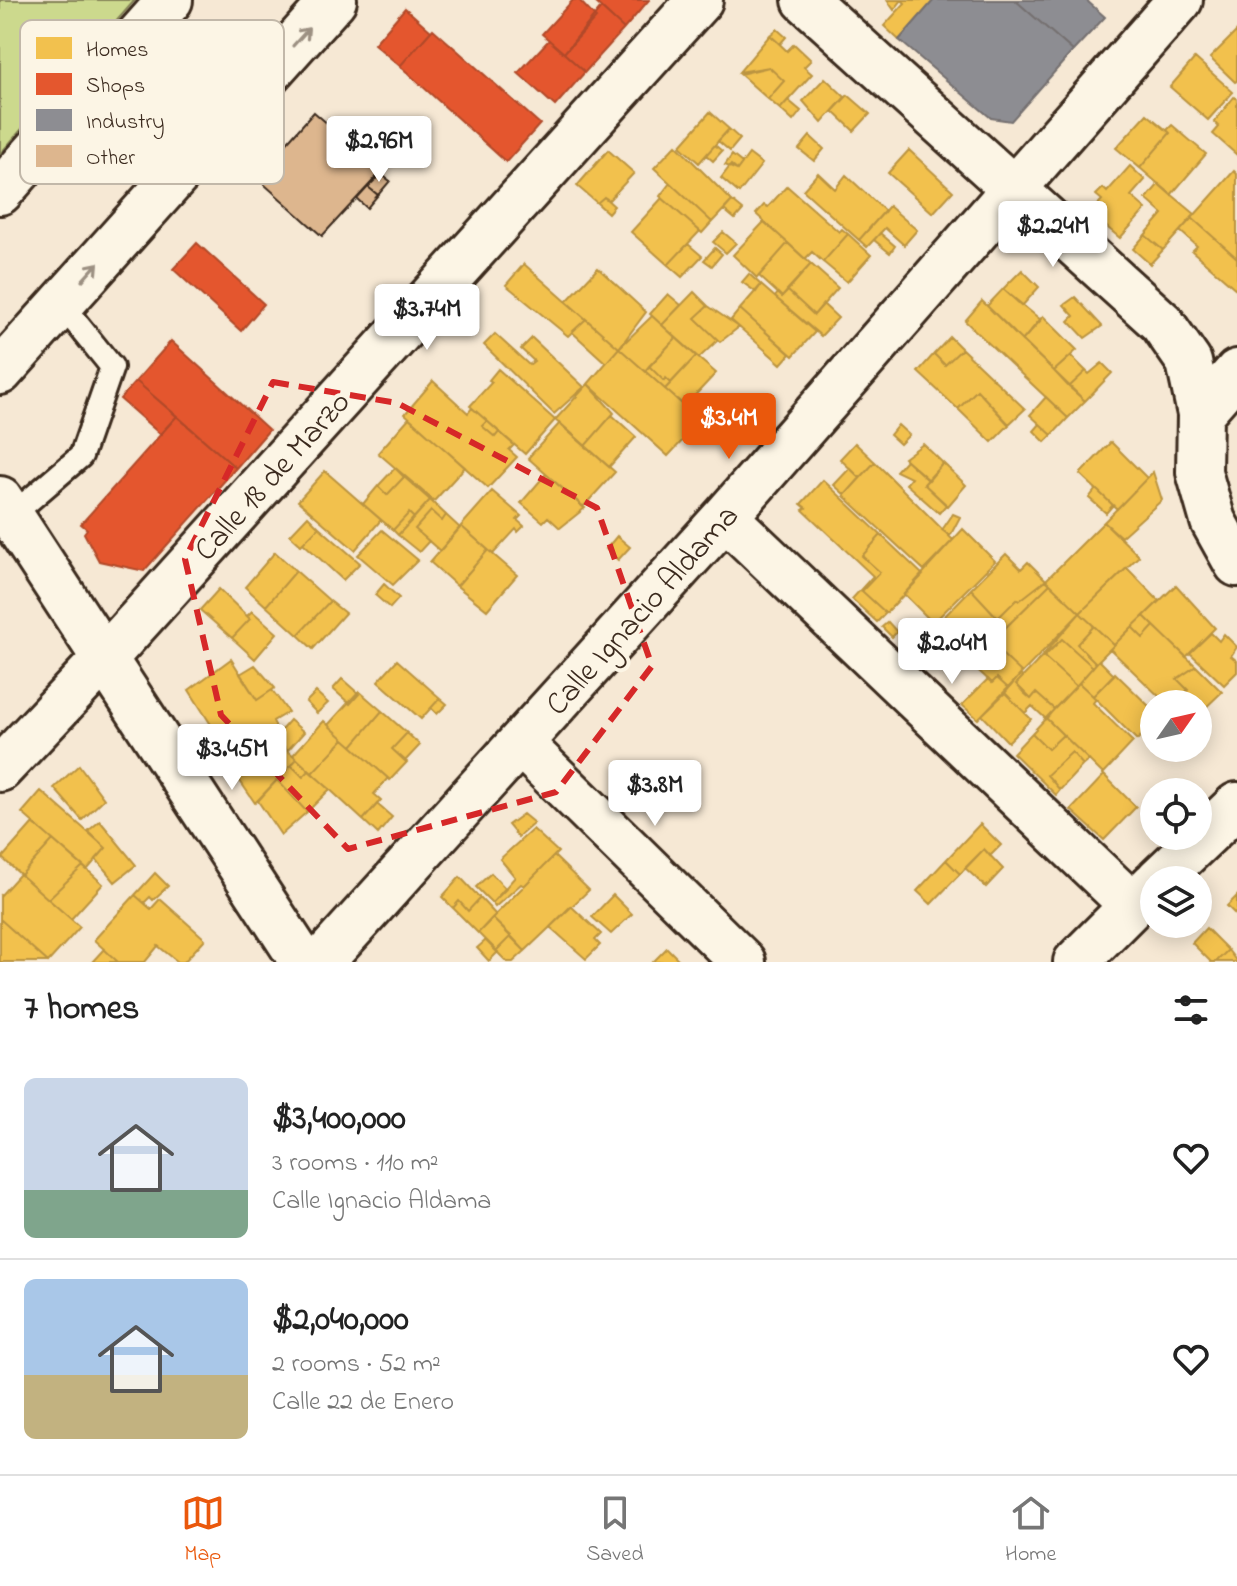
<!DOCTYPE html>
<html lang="en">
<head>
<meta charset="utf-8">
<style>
  :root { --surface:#fff; --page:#f2f2f2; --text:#222; --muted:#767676; --line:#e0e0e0; --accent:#ea580c }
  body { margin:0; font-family:"Indie Flower",sans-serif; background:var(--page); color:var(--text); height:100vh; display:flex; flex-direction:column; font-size:30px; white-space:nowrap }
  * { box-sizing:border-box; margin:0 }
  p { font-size:26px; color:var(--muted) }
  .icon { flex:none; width:44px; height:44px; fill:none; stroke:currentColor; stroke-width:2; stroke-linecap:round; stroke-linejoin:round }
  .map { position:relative; height:962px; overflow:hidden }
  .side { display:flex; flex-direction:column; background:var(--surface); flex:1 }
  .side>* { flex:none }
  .needle { width:52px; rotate:56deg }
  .controls { position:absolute; left:1140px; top:690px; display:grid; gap:16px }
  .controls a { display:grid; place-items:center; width:72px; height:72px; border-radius:50%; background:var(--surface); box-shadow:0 4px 20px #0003; font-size:40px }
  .price { position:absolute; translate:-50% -68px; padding:0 18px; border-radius:8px; background:#fff; color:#222; font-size:26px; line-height:52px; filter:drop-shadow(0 2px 4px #0008) }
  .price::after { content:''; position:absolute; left:50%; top:48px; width:24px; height:18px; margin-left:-12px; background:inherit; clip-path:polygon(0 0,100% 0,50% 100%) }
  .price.active { background:var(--accent); color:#fff }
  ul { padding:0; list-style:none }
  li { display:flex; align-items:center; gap:24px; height:200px; padding:0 24px }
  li+li { border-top:2px solid var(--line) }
  li span { display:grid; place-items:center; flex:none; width:224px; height:160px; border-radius:12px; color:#555 }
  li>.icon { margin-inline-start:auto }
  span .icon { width:96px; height:96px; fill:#fffc; stroke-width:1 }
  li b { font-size:34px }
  h2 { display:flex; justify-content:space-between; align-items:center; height:96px; padding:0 24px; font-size:34px }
  .tab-bar { display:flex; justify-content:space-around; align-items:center; height:112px; border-top:2px solid var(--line); background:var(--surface); font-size:22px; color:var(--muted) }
  .tab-bar a { display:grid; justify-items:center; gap:4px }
  .tab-bar .active { color:var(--accent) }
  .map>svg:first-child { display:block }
  .green { fill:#ccd98d; stroke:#848256; stroke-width:2 }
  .homes { fill:#f2c14e; stroke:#bb9440; stroke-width:2 }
  .shops { fill:#e4572e; stroke:#b14a29; stroke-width:2 }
  .industry { fill:#8d8d92; stroke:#746f6f; stroke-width:2 }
  .building { fill:#ddb68e; stroke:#3b2a1e; stroke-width:2 }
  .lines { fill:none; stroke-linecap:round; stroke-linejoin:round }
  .lane-casing { stroke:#3b2a1e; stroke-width:28 }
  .street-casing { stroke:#3b2a1e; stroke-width:50 }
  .primary-casing { stroke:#3b2a1e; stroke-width:50 }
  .lane { stroke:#fcf5e5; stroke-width:22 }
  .street { stroke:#fcf5e5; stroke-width:44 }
  .primary { stroke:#fcf5e5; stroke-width:44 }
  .oneway { stroke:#9c9082 }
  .marked { fill:none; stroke:#d62828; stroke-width:6; stroke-dasharray:16 10; stroke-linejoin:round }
  .labels { text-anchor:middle; stroke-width:8; stroke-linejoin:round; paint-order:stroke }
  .street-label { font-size:32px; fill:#3b2a1e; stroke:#fcf5e5 }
  .key { fill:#fcf5e5; stroke:#c2b8a9; stroke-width:2 }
  .key-label { font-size:22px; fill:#3b2a1e }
</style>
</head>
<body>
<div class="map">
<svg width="1237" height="962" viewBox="0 0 1237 962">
  <rect width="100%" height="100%" fill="#f6e8d4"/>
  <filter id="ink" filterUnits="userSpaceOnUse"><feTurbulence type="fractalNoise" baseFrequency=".0125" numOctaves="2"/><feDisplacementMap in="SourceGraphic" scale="16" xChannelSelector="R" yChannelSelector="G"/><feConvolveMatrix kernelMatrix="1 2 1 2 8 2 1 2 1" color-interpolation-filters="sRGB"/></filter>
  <g filter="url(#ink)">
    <path class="green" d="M0 0H135L0 154Z"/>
    <path class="homes" d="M887 0H934L899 40 884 26 905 3 902 0 894 10Z
      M777 29 786 37 780 44 770 35Z
      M1237 31V81L1235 82 1210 58Z
      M770 35 787 51 794 44 811 60 804 67 812 74 780 109 768 99 784 81 769 67 739 72Z
      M1195 58 1233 92 1208 120 1170 87Z
      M769 67 784 81 768 99 740 74Z
      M825 78 845 97 822 123 803 101Z
      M848 95 870 114 854 131 833 111Z
      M1234 97 1237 99V155L1213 134 1219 127 1214 122Z
      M788 100 801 111 793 121 780 109Z
      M710 112 729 129 699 163 680 146Z
      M1147 114 1170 133 1140 168 1116 148Z
      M1172 125 1206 154 1171 195 1140 168 1170 133 1167 130Z
      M729 129 740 139 730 151 718 141Z
      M810 136 824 149 814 161 799 149Z
      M676 145 732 201 712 222 654 168Z
      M715 145 722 151 713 161 706 155Z
      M608 150 634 173 609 200 604 197 597 203 577 186Z
      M909 150 953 191 933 213 888 173Z
      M749 154 762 164 739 193 721 178 731 165 737 170Z
      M732 155 742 163 737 170 725 165Z
      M1130 166 1145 180 1131 196 1146 209 1120 238 1090 213 1102 200 1096 195 1103 188 1107 192Z
      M1234 171 1237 174V258L1192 218Z
      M818 173 835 189 846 175 885 211 859 240 803 190Z
      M670 183 712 222 702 233 660 196Z
      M1159 184 1195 214 1163 250 1145 235 1163 214 1146 199Z
      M787 186 839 232 842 229 848 234 823 262 812 252 805 259 756 214 764 205 768 207Z
      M604 197 614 206 608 213 597 203Z
      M662 198 700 231 668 265 631 232Z
      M732 201 743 210 735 219 724 210Z
      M889 206 917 230 904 245 885 228 867 247 859 240Z
      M1192 218 1237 258V290L1192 251 1197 246 1180 231Z
      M764 222 788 243 757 278 733 255Z
      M723 232 736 243 726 253 713 242Z
      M880 233 895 246 890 253 874 240Z
      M848 234 871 255 847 282 823 262Z
      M1145 235 1163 250 1150 264 1133 249Z
      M788 243 811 264 782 297 759 276Z
      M688 244 702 256 682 277 668 265Z
      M715 248 722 254 712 266 704 260Z
      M524 264 586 319 568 336 506 285Z
      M811 264 838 288 814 315 787 290Z
      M598 268 646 312 619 348 566 302Z
      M1022 270 1039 287 1022 306 1003 289Z
      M749 274 761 285 756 292 742 282Z
      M761 285 815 332 793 356 740 309Z
      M1003 289 1041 320 1022 341 987 306Z
      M788 291 814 315 823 304 838 318 821 336 775 297 778 293 782 297Z
      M694 292 708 306 695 318 718 340 699 358 662 325Z
      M668 294 681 305 662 325 650 314Z
      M1075 297 1102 326 1085 338 1069 321 1074 316 1064 305Z
      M982 301 1085 401 1068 418 965 321Z
      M708 306 739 327 720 342 695 318Z
      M740 309 790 354 781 364 731 320Z
      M652 316 676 338 645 371 619 348Z
      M1043 316 1077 350 1054 371 1022 341Z
      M586 319 619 348 606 363 572 332Z
      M495 334 529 365 534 361 521 349 532 338 584 387 554 414 484 345Z
      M950 337 962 349 945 365 934 354Z
      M676 338 696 356 671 383 666 378 664 381 649 366Z
      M619 348 701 421 668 456 588 384Z
      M962 349 1025 409 1009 424 977 390 958 409 918 372 934 354 945 365Z
      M696 356 716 373 685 406 665 389Z
      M1071 356 1086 371 1069 387 1054 371Z
      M1102 363 1112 373 1085 401 1069 387 1086 371 1089 374Z
      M649 366 664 381 666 378 671 383 665 389 645 371Z
      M498 369 555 420 525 454 470 406 492 382 489 380Z
      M433 381 468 413 472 408 487 421 482 426 495 437 499 432 514 445 509 450 517 457 488 488 405 414Z
      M588 384 614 413 585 446 555 420Z
      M977 390 1009 425 992 442 958 409Z
      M1046 397 1068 418 1052 435 1030 415Z
      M692 399 713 418 706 426 685 406Z
      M612 415 636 437 609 467 585 446Z
      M409 418 465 467 434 501 378 453Z
      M487 421 499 432 495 437 482 426Z
      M560 423 615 472 583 507 528 458Z
      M1040 424 1052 435 1045 442 1034 431Z
      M898 425 909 435 900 444 890 435Z
      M1111 442 1147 478 1117 509 1080 474Z
      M855 443 875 462 860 478 840 459Z
      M923 444 943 463 929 480 904 458Z
      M906 460 928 480 924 484 946 505 939 513 906 484 911 478 896 471Z
      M875 462 953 540 924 570 844 496Z
      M943 463 966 485 948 506 924 484Z
      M395 468 404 477 387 495 378 486Z
      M850 468 860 478 845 495 834 485Z
      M325 471 381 520 355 550 298 501Z
      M1153 472 1162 500 1121 537 1104 522Z
      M546 474 585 508 560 528 548 517 543 522 521 503Z
      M404 477 430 500 414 518 409 513 393 530 363 504 378 486 387 495Z
      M823 480 881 535 862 556 880 572 862 591 886 613 877 622 852 599 873 576 803 510 806 508 801 504Z
      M1096 489 1113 505 1106 513 1089 498Z
      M492 491 521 516 517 520 524 526 518 532 516 529 493 554 461 526Z
      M430 500 446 515 442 521 431 511 415 529 429 541 419 552 398 535Z
      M431 511 442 521 446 515 460 528 440 551 415 529Z
      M409 513 414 518 398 535 393 530Z
      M953 514 960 517 950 536 942 530Z
      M308 516 319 527 301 545 290 535Z
      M1104 522 1139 556 1080 613 1046 580Z
      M461 526 488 550 457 586 430 562Z
      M319 527 360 563 343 580 303 543Z
      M963 529 995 561 933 623 904 594Z
      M382 530 418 560 393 585 358 555Z
      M881 535 923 575 886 613 862 591 880 572 862 556Z
      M617 536 630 547 618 560 606 549Z
      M488 550 517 575 487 610 457 586Z
      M275 552 296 571 266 606 245 587Z
      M1006 554 1021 569 1028 562 1046 580 1019 601 1017 599 998 618 971 589Z
      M1127 568 1159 601 1114 645 1080 613Z
      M296 571 330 601 298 635 266 606Z
      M1046 580 1050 584 1006 627 998 618 1017 599 1019 601Z
      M384 584 399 598 390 608 375 595Z
      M1050 584 1080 613 1022 673 990 643Z
      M1176 585 1215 628 1186 657 1144 616Z
      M219 589 250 619 232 638 200 610Z
      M971 589 1006 627 973 659 937 624Z
      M330 601 345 613 313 649 298 635Z
      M252 611 277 633 255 659 232 638 250 619 247 616Z
      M1080 613 1094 626 1077 644 1096 663 1093 667 1062 639 1036 663Z
      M1144 616 1154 626 1143 638 1132 627Z
      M888 622 897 632 892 637 882 627Z
      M1094 626 1114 645 1096 663 1077 644Z
      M1154 626 1196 666 1177 679 1188 690 1172 704H1167L1110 649 1132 627 1143 638Z
      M1211 633 1219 641 1224 634 1237 647 1231 656 1237 661V672L1224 685 1190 653Z
      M1062 639 1093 667 1076 686 1044 657Z
      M990 643 1022 673 1008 688 997 678 992 683 970 663Z
      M1043 656 1076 686 1054 709 1036 693 1031 699 1016 684Z
      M231 659 257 700 272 690 288 712 273 721 276 728 233 759 189 690Z
      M397 660 440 698 421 719 378 681Z
      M1099 660 1114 675 1093 696 1079 683Z
      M255 665 275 688 257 700 240 674Z
      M1196 666 1222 692 1198 715V704H1172L1188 690 1177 679Z
      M1115 673 1154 711V723L1137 740 1093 696Z
      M1020 675 1023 677 1016 684 1024 693 1031 699 1036 693 1054 709 1046 719 1032 706 1025 713 1005 693Z
      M997 678 1008 688 978 719 962 705 988 679 992 683Z
      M342 679 359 694 350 704 333 689Z
      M1079 683 1096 699 1093 703 1133 742 1103 774 1046 718Z
      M359 691 382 711 352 746 328 725Z
      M316 692 328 703 317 713 306 702Z
      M1005 693 1031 719 1008 742 982 715Z
      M440 698 447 704 437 714 431 708Z
      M382 711 407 733 392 749 407 762 390 780 352 746Z
      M1046 718 1063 735 1048 749 1032 733Z
      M290 720 304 732 288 750 274 738Z
      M324 721 344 739 312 773 293 755Z
      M407 733 420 745 405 761 392 749Z
      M1032 733 1048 749 1063 735 1089 760 1083 765 1072 752 1047 775 1060 790 1056 795 1013 753Z
      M274 738 297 759 255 803 238 778Z
      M344 739 388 778 374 794 381 800 363 820 312 773Z
      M1072 752 1083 765 1060 790 1047 775Z
      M297 759 309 771 303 777 291 765Z
      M79 765 104 799 82 820 54 788Z
      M291 765 303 777 309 771 330 789 307 812 277 780Z
      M1104 775 1136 807 1104 840 1071 810Z
      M277 780 307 812 281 835 258 801Z
      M41 791 106 848 87 870 22 813Z
      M377 804 392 817 378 834 363 820Z
      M523 814 534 823 518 837 508 825Z
      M100 821 136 865 115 882 96 859 106 848 88 831Z
      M33 823 53 840 21 875 2 858Z
      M980 824 1001 845 990 856 984 849 960 874 946 860Z
      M533 829 558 852 524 886 521 884 495 907 492 903 515 877 500 859Z
      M53 840 83 866 48 899 21 875Z
      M984 849 1003 869 986 887 965 868Z
      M554 856 589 890 525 951 492 918Z
      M946 860 960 874 931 904 917 891Z
      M83 866 103 884 71 919 48 899Z
      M155 873 168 886 153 900 150 897 144 903 135 895Z
      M491 873 506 889 492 903 476 887Z
      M20 874 80 927 48 962 0 919V896Z
      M460 877 480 898 468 911 459 901 453 908 442 897Z
      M135 895 151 909 160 899 205 939 184 962H178L158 946 145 962H118L94 940Z
      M613 895 632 914 611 934 592 917Z
      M1237 896V916L1227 906Z
      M480 898 496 915 478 933 453 908 459 901 468 911Z
      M571 906 601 934 595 940 600 945 586 959 550 927Z
      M492 918 511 936 496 951 478 933Z
      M0 919 48 962H49H0Z
      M1206 928 1228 950 1216 962H1211L1192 943Z
      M511 936 525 951 513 962H507L496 951Z
      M486 940 498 952 489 961 477 948Z
      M667 948 681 962H653Z
      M104 949 118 962H92Z
      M1228 950 1237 962H1216Z"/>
    <path class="shops" d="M573 0H579L596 18 564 53 542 34Z
      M593 0H649L624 29Z
      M405 8 431 31 400 66 374 44Z
      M601 8 624 29 585 72 564 53Z
      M433 29 540 124 506 162 400 66Z
      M549 40 585 72 555 106 518 73Z
      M197 243 264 304 241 331 173 269Z
      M171 341 269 430 236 468 136 381Z
      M136 381 177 416 160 434 120 399Z
      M177 416 236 468 144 571 99 561 84 533 87 529 81 524Z"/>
    <path class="industry" d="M934 0H1015L1073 51 1011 121 991 118 899 40Z
      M1015 0H1086L1105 17 1073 51Z"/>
    <path class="building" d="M314 112 382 171 322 236 256 177Z
      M381 174 390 181 378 195 368 187Z
      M368 187 378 195 367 208 357 199Z"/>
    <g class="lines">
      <g class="lane-casing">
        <path id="lane" d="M11 516 81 456 112 367 61 304"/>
      </g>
      <g class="street-casing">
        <path id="street" d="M805 0 1162 323 1189 362 1200 414 1199 472 1213 521 1237 564
          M1200 414 1237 372
          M0 499 303 962
          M725 517 1132 905
          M520 743 743 962
          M0 769 104 659 700 0
          M1158 880 1237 805
          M321 962 725 517 1180 0
          M1076 962 1154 884"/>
      </g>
      <g class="primary-casing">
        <path id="primary" d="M0 192 170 0
          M0 372 334 0"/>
      </g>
      <use href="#lane" class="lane"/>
      <use href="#street" class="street"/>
      <use href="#primary" class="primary"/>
    </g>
    <defs><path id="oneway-shaft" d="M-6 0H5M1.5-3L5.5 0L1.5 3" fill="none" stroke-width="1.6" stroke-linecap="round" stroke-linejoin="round" transform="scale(2)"/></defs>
    <g class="oneway">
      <use href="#oneway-shaft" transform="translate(301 37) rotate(-48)"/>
      <use href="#oneway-shaft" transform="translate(90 272) rotate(-48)"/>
    </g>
  </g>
  <path class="marked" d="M273 382 397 403 597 508 652 666 556 792 348 849 221 715 185 559Z"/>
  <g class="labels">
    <g class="street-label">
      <text transform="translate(271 475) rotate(-48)" y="11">Calle 18 de Marzo</text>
      <text transform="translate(641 609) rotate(-48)" y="11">Calle Ignacio Aldama</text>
    </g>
  </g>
  <rect x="20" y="20" width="264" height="164" rx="12" class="key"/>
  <rect x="36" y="37" width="36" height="22" fill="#f2c14e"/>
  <rect x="36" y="73" width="36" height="22" fill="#e4572e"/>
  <rect x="36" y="109" width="36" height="22" fill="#8d8d92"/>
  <rect x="36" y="145" width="36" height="22" fill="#ddb68e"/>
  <g class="key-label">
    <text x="86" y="56">Homes</text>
    <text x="86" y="92">Shops</text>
    <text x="86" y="128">Industry</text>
    <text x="86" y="164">Other</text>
  </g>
</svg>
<div class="controls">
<a><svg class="needle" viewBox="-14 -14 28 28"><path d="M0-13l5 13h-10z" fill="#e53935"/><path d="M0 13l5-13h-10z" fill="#767676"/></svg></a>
<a><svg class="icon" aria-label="locate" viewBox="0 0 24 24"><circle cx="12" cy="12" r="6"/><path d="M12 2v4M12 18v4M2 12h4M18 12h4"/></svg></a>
<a><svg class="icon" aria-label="layers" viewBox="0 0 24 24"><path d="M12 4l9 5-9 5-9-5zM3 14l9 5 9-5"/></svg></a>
</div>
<b class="price" style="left:379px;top:184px">$2.96M</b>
<b class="price" style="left:1053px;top:269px">$2.24M</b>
<b class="price" style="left:427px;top:352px">$3.74M</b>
<b class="price active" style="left:729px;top:461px">$3.4M</b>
<b class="price" style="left:952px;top:686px">$2.04M</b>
<b class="price" style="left:232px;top:792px">$3.45M</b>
<b class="price" style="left:655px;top:828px">$3.8M</b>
</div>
<section class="side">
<h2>7 homes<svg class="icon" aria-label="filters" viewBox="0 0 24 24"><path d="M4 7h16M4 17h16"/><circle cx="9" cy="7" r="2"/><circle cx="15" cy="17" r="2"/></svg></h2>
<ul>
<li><span style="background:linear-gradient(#c9d6e8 70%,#7fa58c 0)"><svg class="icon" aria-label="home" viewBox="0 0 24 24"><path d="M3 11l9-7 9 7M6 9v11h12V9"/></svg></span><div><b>$3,400,000</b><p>3 rooms · 110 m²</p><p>Calle Ignacio Aldama</p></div><svg class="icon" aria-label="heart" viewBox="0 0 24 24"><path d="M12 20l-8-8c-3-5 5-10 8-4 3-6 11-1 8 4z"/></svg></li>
<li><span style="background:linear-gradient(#a9c7e8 60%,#c2b280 0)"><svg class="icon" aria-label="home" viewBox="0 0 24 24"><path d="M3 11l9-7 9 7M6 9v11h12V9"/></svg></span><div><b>$2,040,000</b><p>2 rooms · 52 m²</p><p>Calle 22 de Enero</p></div><svg class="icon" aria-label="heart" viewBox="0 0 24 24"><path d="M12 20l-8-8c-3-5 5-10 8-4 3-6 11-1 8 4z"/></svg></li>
</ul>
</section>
<nav class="tab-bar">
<a class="active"><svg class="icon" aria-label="map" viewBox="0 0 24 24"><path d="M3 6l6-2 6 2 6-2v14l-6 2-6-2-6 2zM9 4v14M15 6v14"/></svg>Map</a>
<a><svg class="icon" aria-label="saved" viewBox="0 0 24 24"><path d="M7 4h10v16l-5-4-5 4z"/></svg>Saved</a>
<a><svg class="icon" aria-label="home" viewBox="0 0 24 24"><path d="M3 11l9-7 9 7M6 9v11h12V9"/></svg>Home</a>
</nav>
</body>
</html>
